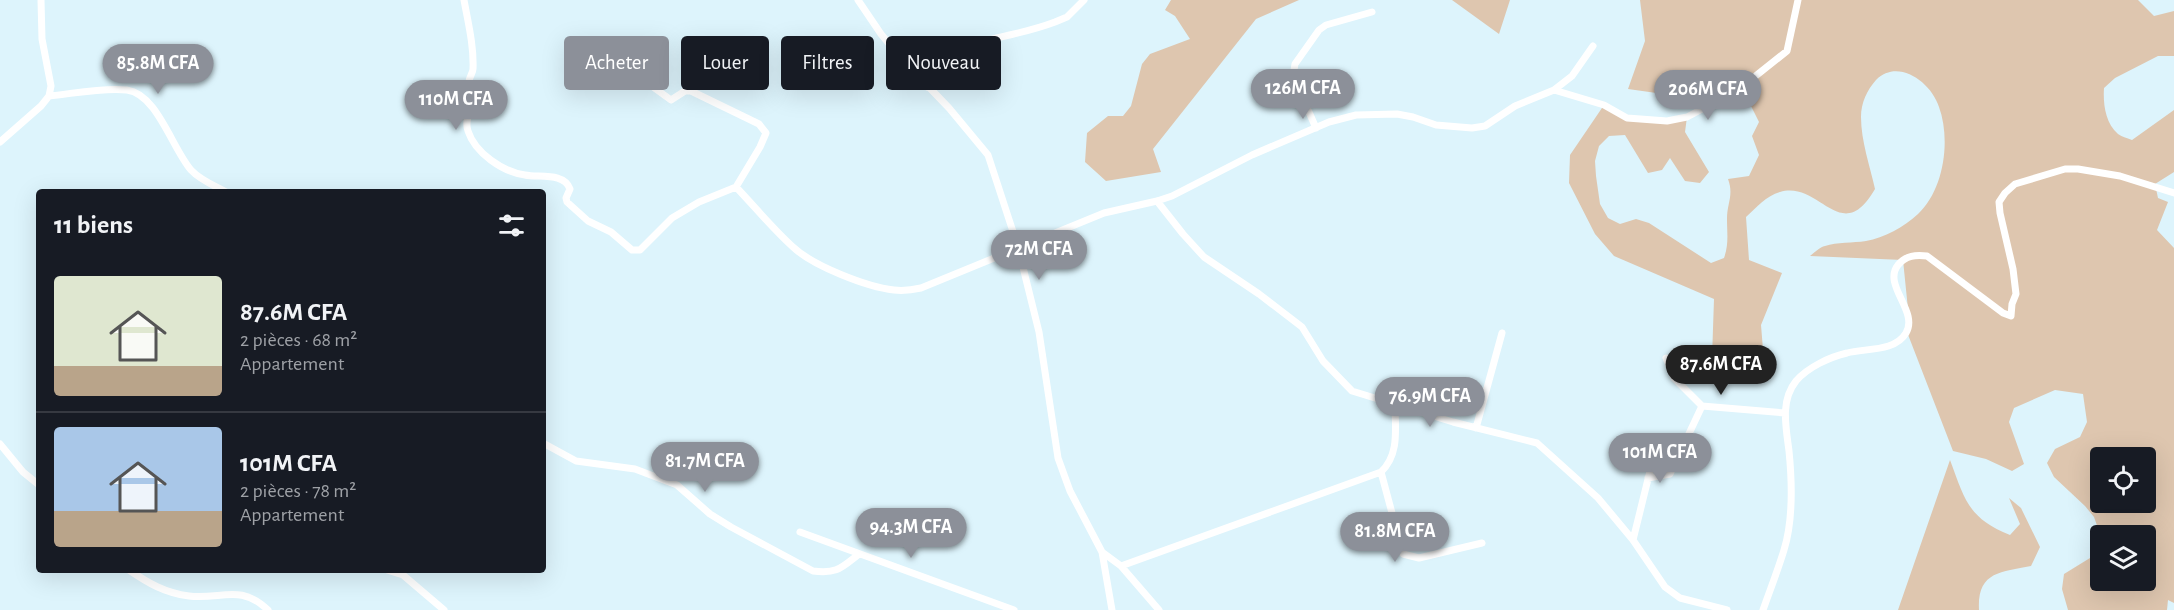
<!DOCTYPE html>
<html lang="fr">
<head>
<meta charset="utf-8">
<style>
  :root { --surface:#171b24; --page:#242831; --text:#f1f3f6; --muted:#9ea1a6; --line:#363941; --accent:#8c9099 }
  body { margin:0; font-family:"Alegreya Sans",sans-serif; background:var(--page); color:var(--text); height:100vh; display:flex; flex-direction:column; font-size:22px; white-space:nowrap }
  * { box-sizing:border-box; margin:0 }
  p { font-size:20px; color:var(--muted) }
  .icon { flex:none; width:33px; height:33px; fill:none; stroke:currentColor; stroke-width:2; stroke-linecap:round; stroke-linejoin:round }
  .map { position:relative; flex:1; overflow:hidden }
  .side { position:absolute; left:36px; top:189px; width:510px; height:384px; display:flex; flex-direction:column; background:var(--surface); border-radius:6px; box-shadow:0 6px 24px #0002 }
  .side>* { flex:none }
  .banner { position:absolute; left:564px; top:36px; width:570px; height:54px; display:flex; gap:12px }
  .buttons { position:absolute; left:2090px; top:447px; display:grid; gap:12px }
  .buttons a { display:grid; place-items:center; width:66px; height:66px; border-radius:6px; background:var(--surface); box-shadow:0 6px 24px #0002; font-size:30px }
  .price { position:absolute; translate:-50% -51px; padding:0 14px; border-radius:21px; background:var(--accent); color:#fff; font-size:20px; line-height:39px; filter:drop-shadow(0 2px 3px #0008) }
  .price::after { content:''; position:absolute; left:50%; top:36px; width:18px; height:14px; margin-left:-9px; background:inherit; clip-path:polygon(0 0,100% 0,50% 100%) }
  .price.current { background:#222; color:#fff }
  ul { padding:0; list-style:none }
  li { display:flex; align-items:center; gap:18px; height:150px; padding:0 18px }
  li+li { border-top:2px solid var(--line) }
  li span { display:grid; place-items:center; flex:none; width:168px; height:120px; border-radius:6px; color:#555 }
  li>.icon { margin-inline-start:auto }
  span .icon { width:72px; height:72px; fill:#fffc; stroke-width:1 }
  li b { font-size:26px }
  h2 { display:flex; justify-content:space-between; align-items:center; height:72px; padding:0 18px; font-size:26px }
  .chip { padding:0 21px; border-radius:6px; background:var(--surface); box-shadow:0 6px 24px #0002; font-size:21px; line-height:54px }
  .chip.current { background:var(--accent); color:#fff }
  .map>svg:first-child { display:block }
  .green { fill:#dec6af; fill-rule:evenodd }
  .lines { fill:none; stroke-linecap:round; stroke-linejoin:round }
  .minor { stroke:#fff; stroke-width:7 }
</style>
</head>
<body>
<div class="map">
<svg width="2174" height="610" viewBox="0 0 2174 610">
  <rect width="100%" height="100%" fill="#ddf4fc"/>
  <path class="green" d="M1171 0H1299L1256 19 1153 149 1161 172 1106 181 1085 162 1087 133 1108 116H1123L1131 106 1142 64 1150 54 1190 39 1175 16 1165 10Z
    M1452 0H1510L1499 34Z
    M1640 0H2138L2154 16 2174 11V56H2158L2115 78 2104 88C2103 103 2105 123 2118 134 2122 137 2128 138 2132 140L2174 110V172L2155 184 2158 198 2168 202 2157 230 2174 248V603L2168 600 2167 610H2068L2062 589 2064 574 2090 558 2098 546 2099 531 2094 517 2085 506 2054 477 2047 463 2055 449 2080 437 2087 422 2083 394 2055 390 2014 408 2009 422 2024 464 2012 471 1986 459 1953 451 1907 332 1909 319 1903 260 1810 256C1814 253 1820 247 1825 246 1837 242 1853 243 1866 241 1884 238 1904 227 1918 214 1944 190 1951 140 1939 107 1931 82 1898 58 1876 80 1867 90 1861 103 1861 117 1861 141 1870 166 1875 189 1841 248 1820 180 1780 192 1766 196 1757 207 1746 217L1749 260 1782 273 1761 325 1765 374H1737L1712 358 1714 299 1614 256 1595 234 1569 183 1570 155 1604 105 1627 118 1646 120 1687 117 1685 132 1709 172 1700 183 1685 181 1670 158 1662 170 1648 173 1625 135 1609 136 1599 146 1595 161 1596 176 1600 204 1608 218 1620 224 1636 219 1649 223 1711 263 1724 258C1729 244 1727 233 1727 219 1727 203 1734 195 1728 179L1749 176 1759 155 1752 136 1759 122 1746 96 1711 106 1685 97 1628 89 1645 41ZM2100 458H2145V502H2100ZM2100 536H2145V580H2100Z
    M1950 460C1965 500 1968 518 2010 535L2020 524 2009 498 2021 508 2040 547 2031 566C2000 572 1977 572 1979 610H1898Z"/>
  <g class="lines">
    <path class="minor" d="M464 0C468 22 474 46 473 69 473 73 469 77 469 82 469 88 472 94 472 100 471 110 464 121 468 131 475 153 503 172 525 175 539 178 564 172 570 189L566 198 567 202 588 221 611 232 632 250H640L672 218 699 202 736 187 760 147 766 133 759 124 691 91H685L671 100 631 71
      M858 0 881 34 900 57 949 108 988 155 1018 247 1039 332 1058 458 1070 491 1102 552 1112 610
      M927 87C969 30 997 44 1055 22L1067 17 1084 0
      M1554 90 1604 105 1627 118 1667 121 1687 117 1738 90 1787 51 1798 0
      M49 96C71 94 105 87 127 90 157 94 172 148 191 170 200 180 215 186 226 192
      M1316 128 1293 76 1295 64 1319 30 1326 25 1372 12
      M0 142 41 106 49 96 51 86 42 39 41 0
      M736 187C755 207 773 229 793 247 813 266 867 287 894 290 903 291 912 290 921 288L1104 213 1157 201 1172 196 1252 155 1329 122 1356 115 1397 114 1413 117 1436 125 1472 128 1485 126 1515 106 1554 90 1572 76 1593 46
      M1157 201 1183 234 1204 257 1259 294 1302 327 1323 361 1352 391 1453 422 1537 443 1598 498 1633 540 1665 587 1680 598 1727 610
      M1666 358 1674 378 1702 406 1785 413
      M1476 428 1502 333
      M1629 440 1646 459 1650 471 1633 540
      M543 443 576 461 635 469 677 485 710 514 731 527 813 571C837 574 841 568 859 554
      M0 444 23 472 39 485
      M1381 472 1403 554 1419 558 1482 543
      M1648 478 1670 474 1702 406
      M800 532 1014 610
      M1102 552 1121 566 1381 472C1400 454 1395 428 1395 404
      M1121 566 1159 610
      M129 570C148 583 165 593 189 596 221 600 240 583 268 610
      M387 570 403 575 444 610
      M1763 610C1770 590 1778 570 1784 550 1793 521 1792 481 1789 451 1786 427 1780 401 1796 381 1808 367 1830 357 1847 353 1865 348 1895 352 1906 333 1919 311 1882 285 1898 265 1906 255 1916 255 1927 256L2003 313 2011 316 2012 304 2016 294 2013 269 2000 213 1999 202 2005 193 2015 184 2065 169H2078L2120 176 2174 193"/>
  </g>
</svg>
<div class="buttons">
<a><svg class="icon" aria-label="locate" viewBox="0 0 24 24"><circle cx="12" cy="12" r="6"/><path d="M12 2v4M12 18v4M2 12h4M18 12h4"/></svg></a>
<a><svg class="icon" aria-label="layers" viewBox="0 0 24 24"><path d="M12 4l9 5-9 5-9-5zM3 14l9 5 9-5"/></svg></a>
</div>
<b class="price" style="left:158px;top:95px">85.8M CFA</b>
<b class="price" style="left:1303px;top:120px">126M CFA</b>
<b class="price" style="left:1708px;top:121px">206M CFA</b>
<b class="price" style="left:456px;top:131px">110M CFA</b>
<b class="price" style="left:1039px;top:281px">72M CFA</b>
<b class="price current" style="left:1721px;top:396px">87.6M CFA</b>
<b class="price" style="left:1430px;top:428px">76.9M CFA</b>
<b class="price" style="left:1660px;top:484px">101M CFA</b>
<b class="price" style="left:705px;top:493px">81.7M CFA</b>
<b class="price" style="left:911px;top:559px">94.3M CFA</b>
<b class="price" style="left:1395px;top:563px">81.8M CFA</b>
<div class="banner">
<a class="chip current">Acheter</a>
<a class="chip">Louer</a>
<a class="chip">Filtres</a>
<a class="chip">Nouveau</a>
</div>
<section class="side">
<h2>11 biens<svg class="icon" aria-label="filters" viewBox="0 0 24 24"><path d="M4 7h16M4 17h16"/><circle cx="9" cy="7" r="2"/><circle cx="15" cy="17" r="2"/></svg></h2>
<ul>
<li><span style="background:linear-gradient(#dfe7d0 75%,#b9a48a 0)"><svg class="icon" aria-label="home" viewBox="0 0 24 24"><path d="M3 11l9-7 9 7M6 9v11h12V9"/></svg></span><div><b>87.6M CFA</b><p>2 pièces · 68 m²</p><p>Appartement</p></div></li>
<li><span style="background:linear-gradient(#a9c7e8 70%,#b9a48a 0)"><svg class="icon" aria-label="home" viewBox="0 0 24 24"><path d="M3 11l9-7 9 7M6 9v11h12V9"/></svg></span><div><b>101M CFA</b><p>2 pièces · 78 m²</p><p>Appartement</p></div></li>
</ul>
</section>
</div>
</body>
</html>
